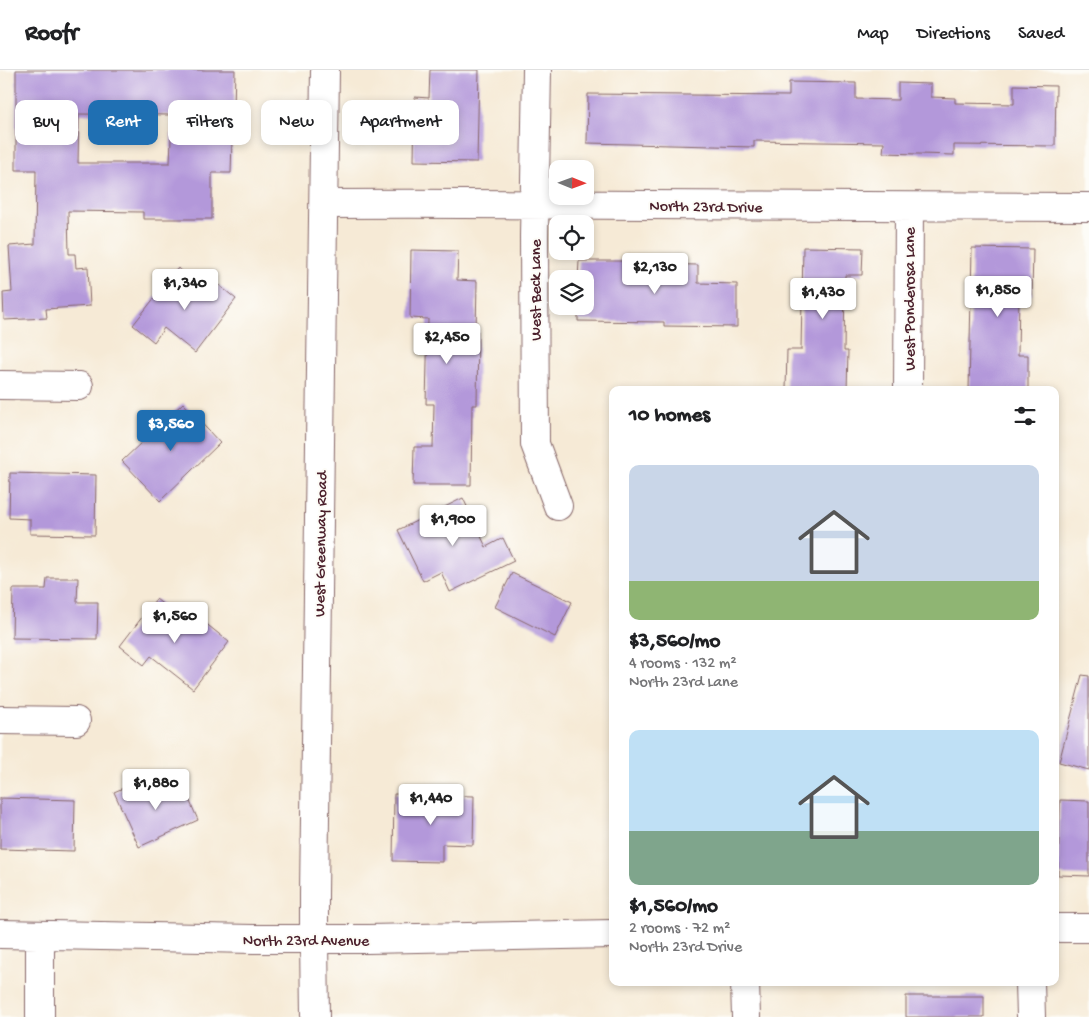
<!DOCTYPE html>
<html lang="en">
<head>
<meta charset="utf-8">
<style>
  :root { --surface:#fff; --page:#f2f2f2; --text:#202124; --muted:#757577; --line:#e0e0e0; --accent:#1f6fb2 }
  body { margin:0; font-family:"Gochi Hand",sans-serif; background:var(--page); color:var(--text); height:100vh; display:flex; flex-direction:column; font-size:19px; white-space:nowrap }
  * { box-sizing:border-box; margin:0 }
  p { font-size:16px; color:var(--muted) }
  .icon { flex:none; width:28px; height:28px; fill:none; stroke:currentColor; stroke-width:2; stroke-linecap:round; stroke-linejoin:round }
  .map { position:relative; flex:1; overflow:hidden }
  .details { position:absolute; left:609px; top:316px; width:450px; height:600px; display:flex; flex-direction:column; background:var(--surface); border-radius:10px; box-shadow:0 2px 8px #0003 }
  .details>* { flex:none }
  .guide { position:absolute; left:15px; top:30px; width:475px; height:45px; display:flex; gap:10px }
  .needle { width:32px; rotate:91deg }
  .fabs { position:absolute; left:549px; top:90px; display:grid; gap:10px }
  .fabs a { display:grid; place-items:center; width:45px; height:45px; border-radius:10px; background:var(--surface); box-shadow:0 2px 8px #0003; font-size:25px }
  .price { position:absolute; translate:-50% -42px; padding:0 11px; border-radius:5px; background:#fff; color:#222; font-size:16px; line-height:32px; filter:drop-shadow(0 1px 2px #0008) }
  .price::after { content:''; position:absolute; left:50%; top:30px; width:15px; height:11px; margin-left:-8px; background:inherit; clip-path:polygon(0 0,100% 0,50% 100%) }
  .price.current { background:var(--accent); color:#fff }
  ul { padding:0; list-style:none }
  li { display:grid; align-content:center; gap:10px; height:265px; padding:0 20px }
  li span { display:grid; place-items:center; height:155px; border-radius:10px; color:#555 }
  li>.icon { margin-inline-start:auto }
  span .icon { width:90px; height:90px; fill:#fffc; stroke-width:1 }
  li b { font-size:21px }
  h2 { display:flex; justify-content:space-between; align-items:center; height:60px; padding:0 20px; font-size:21px }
  .pill { padding:0 18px; border-radius:10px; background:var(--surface); box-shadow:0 2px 8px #0003; font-size:18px; line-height:45px }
  .pill.current { background:var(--accent); color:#fff }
  header { display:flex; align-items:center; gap:30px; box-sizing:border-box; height:70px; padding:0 25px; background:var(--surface); border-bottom:1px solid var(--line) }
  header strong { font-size:24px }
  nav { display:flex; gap:28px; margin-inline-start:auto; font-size:18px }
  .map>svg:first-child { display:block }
  .building { fill:#b398da; fill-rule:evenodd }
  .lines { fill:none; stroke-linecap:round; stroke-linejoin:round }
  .minor-casing { stroke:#866667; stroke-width:30 }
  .major-casing { stroke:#866667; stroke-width:30 }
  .minor { stroke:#fff; stroke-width:28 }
  .major { stroke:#fff; stroke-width:28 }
  .labels { text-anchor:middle; stroke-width:4; stroke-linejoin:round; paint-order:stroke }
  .street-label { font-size:16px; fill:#4a1f2b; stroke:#fdfcf7 }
</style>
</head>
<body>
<header>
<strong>Roofr</strong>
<nav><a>Map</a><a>Directions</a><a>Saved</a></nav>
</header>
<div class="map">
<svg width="1089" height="947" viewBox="0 0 1089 947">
  <rect width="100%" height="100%" fill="#fdfcf7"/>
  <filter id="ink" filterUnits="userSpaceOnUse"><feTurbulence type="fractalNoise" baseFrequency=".02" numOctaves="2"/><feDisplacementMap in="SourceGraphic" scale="10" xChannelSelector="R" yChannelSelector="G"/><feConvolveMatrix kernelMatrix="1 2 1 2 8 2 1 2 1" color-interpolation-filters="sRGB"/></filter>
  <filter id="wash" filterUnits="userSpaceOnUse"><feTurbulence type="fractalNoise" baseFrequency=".0096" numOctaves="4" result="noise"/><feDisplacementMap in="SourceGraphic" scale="20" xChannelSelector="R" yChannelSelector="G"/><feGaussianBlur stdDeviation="1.12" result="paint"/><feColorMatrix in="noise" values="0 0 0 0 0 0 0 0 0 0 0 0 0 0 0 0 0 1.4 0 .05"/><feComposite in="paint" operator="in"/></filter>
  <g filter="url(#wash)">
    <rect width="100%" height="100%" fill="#f6ead6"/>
    <g id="blocks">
      <path class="building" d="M16 0H235L234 38H233L231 103H212V149H143V142L68 141 69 184H75L76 198 88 197 90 236 46 239 47 248 4 250 3 223 12 222 9 176 35 174 36 100H16ZM79 44 172 45 170 93H78Z
        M430 0H479L477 92 414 91 415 27 429 28Z
        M789 12 856 13V29L898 30V13L931 14V27L955 28V33L1014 34V15L1056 16 1055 76 954 75V85L883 83 884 73 754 71V77L587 73 588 24 789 26Z
        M803 177 863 178 862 205H845L844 281H848L847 320H786L787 280H801Z
        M972 178 1033 179 1032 225H1019L1018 285H1028V320H969Z
        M411 180 458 181 457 210 477 211 476 261H478L477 335H472L471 415H413L414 377H433L434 334H426L428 249 410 248Z
        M579 191H648V194L698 195V213L737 214V257L664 256V252L578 251V236H585V209H578Z
        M178 198 211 224 219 215 236 229 195 283 164 258 154 272 133 255Z
        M183 333 220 373 160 431 122 391Z
        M10 403 96 405 95 465 30 464V449L9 448Z
        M463 428 486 477 503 468 514 491 450 522 441 502 423 511 398 460Z
        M512 503 572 532 555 567 495 537Z
        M47 508H78L77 532H98L97 569 12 568 13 519H46Z
        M156 529 192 557 199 548 229 572 193 619 151 586 144 595 120 576Z
        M1082 605 1089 606V700L1059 692Z
        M181 711 198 750 139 777 114 722 137 712 144 728Z
        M394 724 474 726 473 775 442 774V792L393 791Z
        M0 728 75 730 74 781 0 779Z
        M1060 730 1089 731V806L1058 805Z
        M906 926H984V947H906Z"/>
    </g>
  </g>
  <g filter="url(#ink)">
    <use href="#blocks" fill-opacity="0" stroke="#866667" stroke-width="1"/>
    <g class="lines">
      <g class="minor-casing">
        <path id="minor" d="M537 0 534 166 535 374 558 436
          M324 134C579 133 834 137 1089 137
          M0 315 79 316
          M908 320 909 137
          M0 650 76 651
          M1055 858H1089
          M0 864 253 869H368L612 864
          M40 865V947
          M745 912 746 947
          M1030 912 1031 947"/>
      </g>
      <g class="major-casing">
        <path id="major" d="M315 947 314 869V823L325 0"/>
      </g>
      <use href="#minor" class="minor"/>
      <use href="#major" class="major"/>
    </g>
  </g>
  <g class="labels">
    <g class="street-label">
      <text transform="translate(706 135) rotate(1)" y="6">North 23rd Drive</text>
      <text transform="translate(534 220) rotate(-90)" y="6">West Beck Lane</text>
      <text transform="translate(908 229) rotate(-90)" y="6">West Ponderosa Lane</text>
      <text transform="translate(319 474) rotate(-89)" y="6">West Greenway Road</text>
      <text x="306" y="875">North 23rd Avenue</text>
    </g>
  </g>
</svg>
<div class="fabs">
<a><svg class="needle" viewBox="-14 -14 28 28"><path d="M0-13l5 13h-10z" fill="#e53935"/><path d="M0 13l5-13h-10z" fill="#757577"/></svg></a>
<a><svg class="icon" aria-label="locate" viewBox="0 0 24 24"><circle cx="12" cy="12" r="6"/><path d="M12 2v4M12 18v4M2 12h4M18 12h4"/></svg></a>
<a><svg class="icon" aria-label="layers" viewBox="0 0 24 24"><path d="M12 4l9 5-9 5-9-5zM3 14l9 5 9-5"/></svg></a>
</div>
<b class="price" style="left:655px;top:225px">$2,130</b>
<b class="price" style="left:185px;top:241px">$1,340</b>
<b class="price" style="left:998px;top:248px">$1,850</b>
<b class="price" style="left:823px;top:250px">$1,430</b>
<b class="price" style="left:447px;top:295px">$2,450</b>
<b class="price current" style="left:171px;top:382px">$3,560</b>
<b class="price" style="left:453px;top:477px">$1,900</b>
<b class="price" style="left:175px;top:574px">$1,560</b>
<b class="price" style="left:156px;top:741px">$1,880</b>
<b class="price" style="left:431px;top:756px">$1,440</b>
<div class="guide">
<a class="pill">Buy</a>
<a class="pill current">Rent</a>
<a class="pill">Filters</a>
<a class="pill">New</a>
<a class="pill">Apartment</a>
</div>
<section class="details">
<h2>10 homes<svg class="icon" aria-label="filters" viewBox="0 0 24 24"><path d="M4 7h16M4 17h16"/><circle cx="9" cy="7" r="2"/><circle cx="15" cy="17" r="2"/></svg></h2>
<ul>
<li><span style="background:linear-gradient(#c9d6e8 75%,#8fb573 0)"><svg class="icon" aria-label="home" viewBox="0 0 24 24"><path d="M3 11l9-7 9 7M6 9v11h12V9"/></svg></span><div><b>$3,560/mo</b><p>4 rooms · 132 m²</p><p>North 23rd Lane</p></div></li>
<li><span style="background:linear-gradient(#bfe0f5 65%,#7fa58c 0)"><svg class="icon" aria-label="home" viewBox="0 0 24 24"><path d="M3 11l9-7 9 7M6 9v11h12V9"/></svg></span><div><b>$1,560/mo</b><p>2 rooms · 72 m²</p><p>North 23rd Drive</p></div></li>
</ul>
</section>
</div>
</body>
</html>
